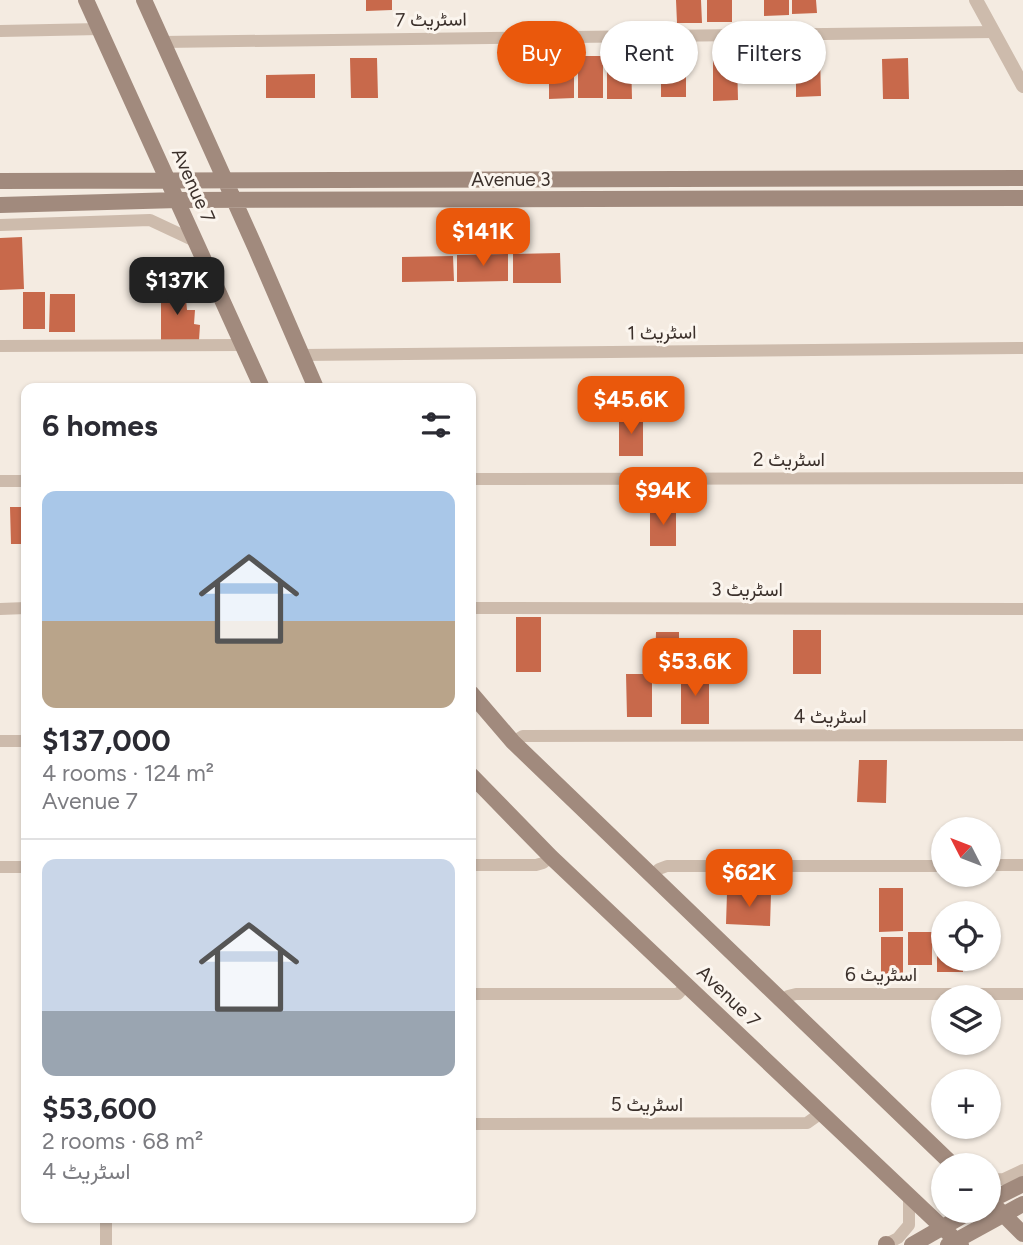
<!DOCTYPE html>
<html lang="en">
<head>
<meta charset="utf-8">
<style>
  :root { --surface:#fff; --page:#f7f7f7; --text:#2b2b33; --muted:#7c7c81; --line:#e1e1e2; --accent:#ea580c }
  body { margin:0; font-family:Figtree,Vazirmatn,sans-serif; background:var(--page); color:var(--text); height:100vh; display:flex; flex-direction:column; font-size:26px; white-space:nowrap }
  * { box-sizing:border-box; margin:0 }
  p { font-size:23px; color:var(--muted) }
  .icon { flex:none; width:38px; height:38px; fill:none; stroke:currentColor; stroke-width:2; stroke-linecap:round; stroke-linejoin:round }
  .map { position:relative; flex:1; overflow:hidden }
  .sheet { position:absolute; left:21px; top:383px; width:455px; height:840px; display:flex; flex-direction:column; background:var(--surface); border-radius:14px; box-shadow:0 2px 5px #0004 }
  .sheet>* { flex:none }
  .top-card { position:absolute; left:497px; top:21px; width:420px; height:63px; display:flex; gap:14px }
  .needle { width:46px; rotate:312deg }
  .tools { position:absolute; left:931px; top:817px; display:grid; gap:14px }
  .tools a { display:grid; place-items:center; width:70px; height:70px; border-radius:50%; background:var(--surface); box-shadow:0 2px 5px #0004; font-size:35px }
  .price { position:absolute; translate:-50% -60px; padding:0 16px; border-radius:14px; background:var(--accent); color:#fff; font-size:23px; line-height:46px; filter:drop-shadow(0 2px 4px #0008) }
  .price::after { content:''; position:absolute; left:50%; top:42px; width:21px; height:16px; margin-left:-10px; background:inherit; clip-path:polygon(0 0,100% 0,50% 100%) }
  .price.active { background:#222; color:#fff }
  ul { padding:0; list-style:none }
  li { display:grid; align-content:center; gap:14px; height:371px; padding:0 21px }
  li+li { border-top:2px solid var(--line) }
  li span { display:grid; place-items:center; height:217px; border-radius:14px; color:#555 }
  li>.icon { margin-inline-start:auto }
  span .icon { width:126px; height:126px; fill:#fffc; stroke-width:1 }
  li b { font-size:30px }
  h2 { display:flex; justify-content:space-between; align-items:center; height:84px; padding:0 21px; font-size:30px }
  .chip { padding:0 24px; border-radius:32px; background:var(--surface); box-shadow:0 2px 5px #0004; font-size:24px; line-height:63px }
  .chip.active { background:var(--accent); color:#fff }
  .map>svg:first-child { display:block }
  .building { fill:#c8694b }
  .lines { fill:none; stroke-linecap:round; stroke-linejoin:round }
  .minor { stroke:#cdbbac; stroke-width:12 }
  .tertiary { stroke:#cdbbac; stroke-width:14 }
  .secondary { stroke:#a18a7d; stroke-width:16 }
  .labels { text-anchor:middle; stroke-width:6; stroke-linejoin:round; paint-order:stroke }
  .street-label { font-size:19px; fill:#3b302b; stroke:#fbf5ee }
</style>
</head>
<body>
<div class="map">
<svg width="1023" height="1245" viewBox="0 0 1023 1245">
  <rect width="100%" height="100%" fill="#f4ebe1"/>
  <path class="building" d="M366 0H392V10L366 11Z
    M676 0H701L702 23H677Z
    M707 0H732V22H707Z
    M764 0H789V15L764 16Z
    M792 0H816L817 13 792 14Z
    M661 55H686V97H661Z
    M796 55H820L821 96 796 97Z
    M578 56H603V98H578Z
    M549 57H574V98L549 99Z
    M607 57H631L632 99H607Z
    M350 58H377L378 98H351Z
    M737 58 738 100 713 101V59Z
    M908 58 909 99H883L882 59Z
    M315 74V98H266V75Z
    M22 237 24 289 0 290V238Z
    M560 253 561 283H513V254Z
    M508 254V281L457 282V255Z
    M453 256 454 281 402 282V257Z
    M161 288H185L187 310H195L194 324 200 325 199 340H161Z
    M23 292H45V329H23Z
    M50 294H75V332H49Z
    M619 417H643V456H619Z
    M10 507H26V544H11Z
    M650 508H676V546H650Z
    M516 617H541V672H516Z
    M793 630H821V674H793Z
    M656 632H679V671H655Z
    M681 673H709V724H681Z
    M626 674H652V717H627Z
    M859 760H887L886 803 857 802Z
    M879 888H903V931L879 932Z
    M727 893 771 894 770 926 726 924Z
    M937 930H943V959H963V972H937Z
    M908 932H932V965H908Z
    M881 937H903V978H881Z"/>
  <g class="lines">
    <path class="minor" d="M0 31 100 29
      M162 42 994 32
      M0 225 150 220 197 242
      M0 346 243 345
      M302 355 1023 348
      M471 479 1023 478
      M0 481H26
      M471 608 1023 609
      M0 609 26 608
      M0 741H26
      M513 742 523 736 1023 735
      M471 865H536L543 863 551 857
      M989 865H1023
      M0 867H26
      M653 876 659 869 667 866H943
      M471 994H678L687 984
      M783 1002 788 996 796 994H1023
      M471 1124 807 1123 821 1113
      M989 1180 1004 1179 1023 1170
      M106 1245V1218
      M884 1245 898 1238 909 1225V1197"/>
    <path class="tertiary" d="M976 0 1023 86"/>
    <path class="secondary" d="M86 0 262 388
      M144 0 256 249 316 388
      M0 181 1023 178
      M0 205 178 200 1023 198
      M471 693 513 742 954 1166
      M471 775 551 857 961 1245
      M989 1200 1023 1234
      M989 1201 1023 1184
      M886 1244 887 1245
      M912 1245 971 1211
      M948 1245 1023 1204"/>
  </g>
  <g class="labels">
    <g class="street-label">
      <text transform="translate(431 19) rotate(-1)" y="7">اسٹریٹ 7</text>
      <text x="511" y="186">Avenue 3</text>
      <text transform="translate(194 185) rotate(66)" y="7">Avenue 7</text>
      <text transform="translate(662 332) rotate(-1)" y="7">اسٹریٹ 1</text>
      <text x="789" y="466">اسٹریٹ 2</text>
      <text x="747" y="596">اسٹریٹ 3</text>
      <text x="830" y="723">اسٹریٹ 4</text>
      <text x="881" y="981">اسٹریٹ 6</text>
      <text transform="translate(729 996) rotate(44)" y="7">Avenue 7</text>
      <text x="647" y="1111">اسٹریٹ 5</text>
    </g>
  </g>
</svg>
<div class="tools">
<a><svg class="needle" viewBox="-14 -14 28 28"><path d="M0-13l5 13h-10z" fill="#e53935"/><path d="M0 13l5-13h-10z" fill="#7c7c81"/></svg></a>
<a><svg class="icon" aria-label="locate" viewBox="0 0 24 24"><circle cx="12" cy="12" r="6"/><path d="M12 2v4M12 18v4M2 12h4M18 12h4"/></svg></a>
<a><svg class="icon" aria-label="layers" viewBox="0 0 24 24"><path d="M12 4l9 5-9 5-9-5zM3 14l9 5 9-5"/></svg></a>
<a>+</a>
<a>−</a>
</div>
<b class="price" style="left:483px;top:268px">$141K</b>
<b class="price active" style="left:177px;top:317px">$137K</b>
<b class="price" style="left:631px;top:436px">$45.6K</b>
<b class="price" style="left:663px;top:527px">$94K</b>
<b class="price" style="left:695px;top:698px">$53.6K</b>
<b class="price" style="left:749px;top:909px">$62K</b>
<div class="top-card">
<a class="chip active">Buy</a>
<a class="chip">Rent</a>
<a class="chip">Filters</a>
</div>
<section class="sheet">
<h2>6 homes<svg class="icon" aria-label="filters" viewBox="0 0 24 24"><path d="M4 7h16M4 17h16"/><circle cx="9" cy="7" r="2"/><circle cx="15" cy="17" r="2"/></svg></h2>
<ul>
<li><span style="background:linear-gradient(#a9c7e8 60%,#b9a48a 0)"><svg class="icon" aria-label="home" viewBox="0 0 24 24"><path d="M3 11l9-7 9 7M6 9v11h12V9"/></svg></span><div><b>$137,000</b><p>4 rooms · 124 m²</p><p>Avenue 7</p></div></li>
<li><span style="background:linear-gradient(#c9d6e8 70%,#9aa5b1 0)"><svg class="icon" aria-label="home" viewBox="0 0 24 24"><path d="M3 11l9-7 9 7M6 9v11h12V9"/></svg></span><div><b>$53,600</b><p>2 rooms · 68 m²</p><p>اسٹریٹ 4</p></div></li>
</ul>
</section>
</div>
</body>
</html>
